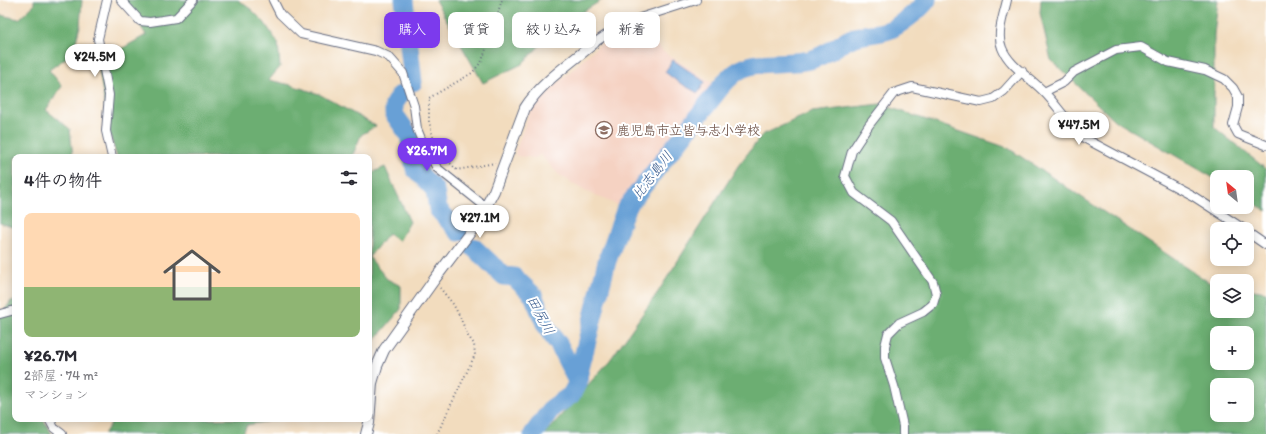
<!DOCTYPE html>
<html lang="ja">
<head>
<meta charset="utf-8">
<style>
  :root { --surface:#fff; --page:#f7f7f7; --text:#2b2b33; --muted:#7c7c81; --accent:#7c3aed }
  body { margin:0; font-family:Itim,"Klee One",sans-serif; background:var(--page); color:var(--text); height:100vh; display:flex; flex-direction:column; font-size:15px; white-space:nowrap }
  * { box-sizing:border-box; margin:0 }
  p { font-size:13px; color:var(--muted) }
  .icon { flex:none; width:22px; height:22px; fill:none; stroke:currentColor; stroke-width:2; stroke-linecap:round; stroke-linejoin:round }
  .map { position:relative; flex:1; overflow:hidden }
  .drawer { position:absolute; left:12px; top:154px; width:360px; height:268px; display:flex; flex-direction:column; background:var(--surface); border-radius:8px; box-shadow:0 2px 10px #0003 }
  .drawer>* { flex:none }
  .top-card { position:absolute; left:384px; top:12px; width:380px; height:36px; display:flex; gap:8px }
  .needle { width:26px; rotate:331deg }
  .fabs { position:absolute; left:1210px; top:170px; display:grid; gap:8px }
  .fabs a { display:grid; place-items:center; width:44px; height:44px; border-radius:8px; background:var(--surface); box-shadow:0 2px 10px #0003; font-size:20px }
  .price { position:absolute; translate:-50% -34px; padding:0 9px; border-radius:14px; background:#fff; color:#222; font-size:13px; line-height:26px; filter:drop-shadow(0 1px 2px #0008) }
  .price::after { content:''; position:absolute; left:50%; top:24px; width:12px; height:9px; margin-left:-6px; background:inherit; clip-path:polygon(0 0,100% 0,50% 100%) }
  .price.current { background:var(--accent); color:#fff }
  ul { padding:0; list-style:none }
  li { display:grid; align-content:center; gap:8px; height:212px; padding:0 12px }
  li span { display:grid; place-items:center; height:124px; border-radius:8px; color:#555 }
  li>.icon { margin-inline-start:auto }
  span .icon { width:72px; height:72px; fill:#fffc; stroke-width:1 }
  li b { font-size:17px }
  h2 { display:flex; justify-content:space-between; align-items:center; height:48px; padding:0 12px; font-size:17px }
  .pill { padding:0 14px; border-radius:8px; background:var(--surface); box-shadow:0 2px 10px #0003; font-size:14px; line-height:36px }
  .pill.current { background:var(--accent); color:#fff }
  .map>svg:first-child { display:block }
  .built { fill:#f5d2c2 }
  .forest { fill:#6cae72; stroke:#446e68; fill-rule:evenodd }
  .water { fill:#67a0d6; stroke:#41689a }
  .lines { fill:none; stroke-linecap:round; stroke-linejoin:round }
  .river { stroke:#67a0d6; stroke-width:19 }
  .minor-casing { stroke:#666c80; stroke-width:10 }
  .tertiary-casing { stroke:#666c80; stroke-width:12 }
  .path { stroke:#666c80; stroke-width:2; stroke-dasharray:1 3; stroke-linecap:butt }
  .minor { stroke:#fff; stroke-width:8 }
  .tertiary { stroke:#fff; stroke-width:10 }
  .labels { text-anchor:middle; stroke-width:4; stroke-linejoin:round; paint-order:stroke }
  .education-label { font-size:13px; font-weight:bold; fill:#785e54; stroke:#fff; text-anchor:start }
  .water-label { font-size:14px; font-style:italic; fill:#395c8e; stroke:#fff }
</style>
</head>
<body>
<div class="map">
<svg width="1266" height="434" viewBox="0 0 1266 434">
  <rect width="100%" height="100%" fill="#fff"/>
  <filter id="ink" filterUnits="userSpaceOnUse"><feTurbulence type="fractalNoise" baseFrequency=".025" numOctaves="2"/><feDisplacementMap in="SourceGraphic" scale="8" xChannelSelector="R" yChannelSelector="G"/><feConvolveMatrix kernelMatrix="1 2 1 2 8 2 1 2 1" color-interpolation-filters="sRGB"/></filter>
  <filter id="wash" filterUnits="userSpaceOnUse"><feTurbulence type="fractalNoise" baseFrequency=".012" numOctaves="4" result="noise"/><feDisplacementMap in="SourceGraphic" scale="16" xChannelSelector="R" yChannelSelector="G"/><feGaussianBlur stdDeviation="0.9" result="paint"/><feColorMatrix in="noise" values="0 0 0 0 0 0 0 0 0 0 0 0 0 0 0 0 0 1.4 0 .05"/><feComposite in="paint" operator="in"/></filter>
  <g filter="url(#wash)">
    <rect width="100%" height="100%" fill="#f2dcbe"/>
    <path class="built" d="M636 24 664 52 710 81 717 91 624 208 583 190 558 174 540 154 536 158 516 156 515 152 531 108 599 45Z"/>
    <path class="forest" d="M34 0H82L80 26 73 53 49 70 62 86 46 110 70 129 73 157H15V228L0 223V15L19 19 34 5Z
      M125 0H238L252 10 264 22 278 43 280 67 269 80 291 85 319 94 376 126 361 135 352 157H117L104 117 105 107 98 62 146 35Z
      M435 0H602L579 14 544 41 522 64 483 83Z
      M1041 0H1218L1214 35V127L1266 169V211L1247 198V177H1217V180L1114 120 1051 60 1040 13Z
      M880 104 1008 148 1210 283 1217 284V311H1247V289L1266 292V434H543L550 428 610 360 658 292 738 166 762 135 812 112ZM1217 333H1247V363H1217ZM1217 385H1247V415H1217Z
      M385 167 410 222 399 241 388 234 369 257 387 279 401 286V309L369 347V174Z
      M11 301H15V419H43L52 434H0V317Z
      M114 419H281L247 425 243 434H104Z"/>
    <path class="water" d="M673 60 705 82 698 93 678 82 665 72Z"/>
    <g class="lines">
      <path class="river" d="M404 0 413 82
        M400 95 394 104V114L409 135 415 169 435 190 438 209 459 232
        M473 247 504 276 514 277 533 295 547 328 559 345 577 381 579 380 571 395 552 408 533 434
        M577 381 607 261 626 208 721 87C727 80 734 72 744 68 760 60 790 65 810 60 826 56 836 46 850 39 863 33 876 35 889 30 899 26 921 9 927 0"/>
    </g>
  </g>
  <g filter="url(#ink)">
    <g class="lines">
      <g class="minor-casing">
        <path id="minor" d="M107 0 98 39 109 95 106 131 112 157
          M121 0 140 21 150 22 176 18 193 0
          M273 0 280 14 301 34 376 51 389 57 403 73 414 106 417 129 424 146 437 168 487 208
          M1007 0C1004 14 996 34 1002 48 1009 66 1031 78 1044 92 1058 106 1068 124 1084 138L1193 196 1244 229
          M594 43 618 27 643 17 696 0
          M1044 92 1064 82 1074 72 1116 50 1141 47 1168 62 1205 70 1224 79 1233 88 1238 97V107L1233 125 1238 134 1266 145
          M1247 232 1266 245
          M0 314 15 310
          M49 419 54 428 62 434
          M903 434V426L894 386 885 358V346L888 334 899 323 923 312 933 304 936 294 933 282 891 221 854 193 845 176 852 151 869 125 894 93 912 87 981 102 993 99 1004 91 1022 71"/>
      </g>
      <g class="tertiary-casing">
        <path id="tertiary" d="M366 434 369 423 372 383 377 366 384 350 434 280 478 222 494 191 525 108C541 82 571 63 594 43"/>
      </g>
      <path class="path" d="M435 145 429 121V98L472 73 482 61 502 0
        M439 152 457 170 495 163
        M437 434 475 355 474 344 468 336 460 317 453 304 440 288"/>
      <use href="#minor" class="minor"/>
      <use href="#tertiary" class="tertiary"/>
    </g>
  </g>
  <defs>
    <g id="school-ring" transform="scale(0.9)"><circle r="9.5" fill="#fff" stroke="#8d6e63" stroke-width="1.5"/><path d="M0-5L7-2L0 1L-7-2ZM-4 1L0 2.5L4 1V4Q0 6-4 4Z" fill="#8d6e63"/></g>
  </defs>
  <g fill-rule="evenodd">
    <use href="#school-ring" x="604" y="130"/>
  </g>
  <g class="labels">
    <g class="education-label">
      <text x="617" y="135">鹿児島市立皆与志小学校</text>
    </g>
    <g class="water-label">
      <text transform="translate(652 175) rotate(-52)" y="5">比志島川</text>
      <text transform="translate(541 315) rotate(62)" y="5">田尻川</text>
    </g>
  </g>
</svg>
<div class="fabs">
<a><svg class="needle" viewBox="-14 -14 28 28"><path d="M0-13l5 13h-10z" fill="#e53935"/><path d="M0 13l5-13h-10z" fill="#7c7c81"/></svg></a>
<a><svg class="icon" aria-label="locate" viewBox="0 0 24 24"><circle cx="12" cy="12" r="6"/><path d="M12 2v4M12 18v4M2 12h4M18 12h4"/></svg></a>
<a><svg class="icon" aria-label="layers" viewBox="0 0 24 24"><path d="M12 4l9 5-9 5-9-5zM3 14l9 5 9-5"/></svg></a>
<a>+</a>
<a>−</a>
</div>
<b class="price" style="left:95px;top:78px">¥24.5M</b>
<b class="price" style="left:1079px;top:146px">¥47.5M</b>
<b class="price current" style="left:427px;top:172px">¥26.7M</b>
<b class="price" style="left:480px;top:239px">¥27.1M</b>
<div class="top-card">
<a class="pill current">購入</a>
<a class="pill">賃貸</a>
<a class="pill">絞り込み</a>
<a class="pill">新着</a>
</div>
<section class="drawer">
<h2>4件の物件<svg class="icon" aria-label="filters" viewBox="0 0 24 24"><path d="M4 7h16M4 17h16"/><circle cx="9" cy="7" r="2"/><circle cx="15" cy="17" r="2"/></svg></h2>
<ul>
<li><span style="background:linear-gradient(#ffd9b3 60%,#8fb573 0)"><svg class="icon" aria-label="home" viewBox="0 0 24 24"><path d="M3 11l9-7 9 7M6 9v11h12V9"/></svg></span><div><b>¥26.7M</b><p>2部屋 · 74 m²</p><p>マンション</p></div></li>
</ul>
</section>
</div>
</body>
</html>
